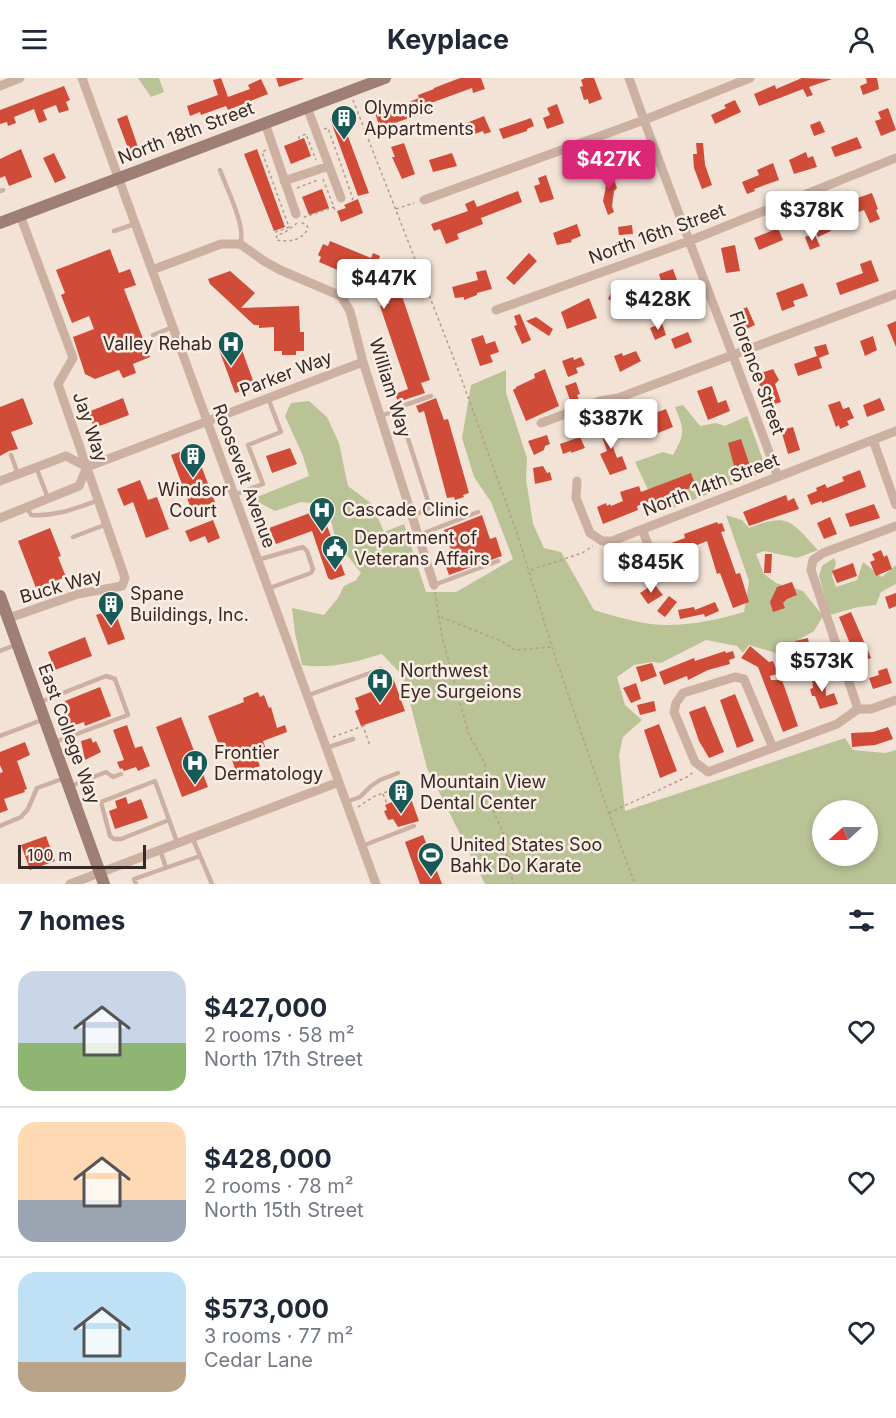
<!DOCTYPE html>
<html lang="en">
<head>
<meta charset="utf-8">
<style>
  :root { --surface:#fff; --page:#f6f6f7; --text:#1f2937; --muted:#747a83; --line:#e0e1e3; --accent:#db2777 }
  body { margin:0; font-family:Inter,sans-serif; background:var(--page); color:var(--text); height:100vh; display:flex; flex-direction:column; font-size:22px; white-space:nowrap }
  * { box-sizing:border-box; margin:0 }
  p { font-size:20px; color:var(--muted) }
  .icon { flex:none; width:33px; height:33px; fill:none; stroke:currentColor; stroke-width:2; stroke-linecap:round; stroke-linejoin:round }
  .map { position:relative; height:806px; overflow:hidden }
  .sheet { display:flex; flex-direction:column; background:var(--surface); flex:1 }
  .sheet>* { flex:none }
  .needle { width:39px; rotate:249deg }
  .tools { position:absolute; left:812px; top:722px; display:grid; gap:12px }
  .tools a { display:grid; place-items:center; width:66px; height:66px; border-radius:50%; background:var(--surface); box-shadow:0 3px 9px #0003; font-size:30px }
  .scale { position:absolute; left:18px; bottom:15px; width:128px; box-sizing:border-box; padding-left:6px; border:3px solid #362925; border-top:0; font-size:16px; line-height:21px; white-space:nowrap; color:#362925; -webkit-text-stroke:4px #faede4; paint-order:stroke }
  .price { position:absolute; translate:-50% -51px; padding:0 14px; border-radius:6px; background:#fff; color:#222; font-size:20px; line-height:39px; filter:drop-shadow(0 2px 3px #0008) }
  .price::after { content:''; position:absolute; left:50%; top:36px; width:18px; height:14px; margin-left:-9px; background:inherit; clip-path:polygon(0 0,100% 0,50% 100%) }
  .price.selected { background:var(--accent); color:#fff }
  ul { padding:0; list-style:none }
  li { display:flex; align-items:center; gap:18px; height:150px; padding:0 18px }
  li+li { border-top:2px solid var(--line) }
  li span { display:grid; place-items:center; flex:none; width:168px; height:120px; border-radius:18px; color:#555 }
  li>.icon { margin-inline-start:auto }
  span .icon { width:72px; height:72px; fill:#fffc; stroke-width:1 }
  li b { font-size:26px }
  h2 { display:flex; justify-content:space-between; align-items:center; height:72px; padding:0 18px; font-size:26px }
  header { display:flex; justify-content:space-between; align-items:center; height:78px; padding:0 18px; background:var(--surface); font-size:27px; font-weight:700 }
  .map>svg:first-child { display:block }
  .green { fill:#b9c396; fill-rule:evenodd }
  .building { fill:#d04b38 }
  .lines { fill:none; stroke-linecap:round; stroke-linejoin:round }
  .path { stroke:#b89a8d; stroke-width:1.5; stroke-dasharray:3 3; stroke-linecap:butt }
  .lane { stroke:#ccb0a2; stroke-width:4.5 }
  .street { stroke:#ccb0a2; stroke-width:9 }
  .secondary { stroke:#9f7e74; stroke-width:12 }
  .labels { text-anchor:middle; stroke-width:5; stroke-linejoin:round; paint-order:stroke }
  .poi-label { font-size:18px; fill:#362925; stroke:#faede4; text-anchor:start }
  .street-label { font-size:18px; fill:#362925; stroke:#faede4 }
</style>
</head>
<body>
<header><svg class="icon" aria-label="menu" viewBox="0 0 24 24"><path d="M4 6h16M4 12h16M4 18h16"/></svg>Keyplace<svg class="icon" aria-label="person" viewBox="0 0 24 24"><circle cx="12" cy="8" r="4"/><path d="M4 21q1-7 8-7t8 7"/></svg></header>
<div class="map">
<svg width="896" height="806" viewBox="0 0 896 806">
  <rect width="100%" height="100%" fill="#f3e3d7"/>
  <path class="green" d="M138 0H159L164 14 151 19Z
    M506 292V315L527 380 526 401 533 446 544 470 561 474 594 532C607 536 621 540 634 543 671 552 709 544 744 534L749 503 726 437 742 442 749 450C789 434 791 443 818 472L797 480 764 473 756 476 764 496 776 505 803 513 823 538 814 553 791 566 786 578 749 567 743 575 737 568 706 562 661 585 652 584 634 587 617 599 625 627 642 642 623 659 619 677 625 733 845 660 853 672 885 675 896 672V806H485L427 690 403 598 382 576C355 584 331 591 302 587L295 555 292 530 324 537 338 520 344 508 356 502 361 495 336 463 332 446 320 426 301 424 275 433 252 421 309 398 303 378 285 338 291 325 309 323 327 339 339 365 348 408 372 426 384 454 404 446 426 514H456L513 481 491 424 474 399 462 360 471 307ZM822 732H867V777H822Z
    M683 327 700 348 716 345 725 348 747 338 767 393 670 431 656 429 635 384 663 374 673 377C686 354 684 352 675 329Z
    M834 480 836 485 832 498 836 509 857 502 863 484 882 499 896 487V506L881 514 876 527 858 529 830 537 819 498 822 488Z"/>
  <path class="building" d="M221 0 228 19 250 11 248 7 261 1 268 16 228 32 226 28 201 37 200 34 190 38 187 28 218 17 213 2Z
    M276 0H303V1L279 9Z
    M460 0H481L485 11 473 15 472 10 431 25 433 32 380 50 375 35 384 32 383 28 393 24 395 28 404 26 419 20 418 17 434 11V10Z
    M585 0H594L602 21 589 26 588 21 584 22 580 9 583 8 581 2Z
    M802 0 832 1 809 9 813 17 807 19 803 11 759 28 754 16 775 7 776 11Z
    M866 0H877L879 11 863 17 860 8 867 5Z
    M64 8 70 22 66 24 69 32 59 35 56 27 43 32 47 42 39 45 34 31 14 39 16 45 8 48 7 44 0 46V32Z
    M735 22 741 34 715 46 711 37 726 30 724 27Z
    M557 26 564 45 547 51 543 40 550 37 547 30Z
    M888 30 896 52 881 58 875 43 881 41 878 34Z
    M127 37 138 69 129 73 117 41Z
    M340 37 369 115 358 118 330 41Z
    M484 38 491 54 484 56 483 53 469 58 464 46Z
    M531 40 534 48 527 51V53L503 61 499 51Z
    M820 43 825 54 814 58 810 47Z
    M857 59 862 70 835 79 831 69Z
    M304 60 311 78 291 86 284 68Z
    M404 65 415 96 402 101 392 79H395L391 69Z
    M696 65H703L705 87 712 107 702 111 694 90 693 76H697Z
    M21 71 32 99 9 108 5 98 0 100V81Z
    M257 71 285 149 274 153 244 76Z
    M806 74 808 80 813 78 817 89 794 96 789 82Z
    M54 75 66 100 55 105 43 80Z
    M452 75 457 88 433 94 429 82Z
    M773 85 779 102 754 111 755 113 747 116 742 104 759 97 757 92Z
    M610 91 617 110 614 113 612 128 614 134 608 137 603 123 606 108 601 94Z
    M546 97 554 121 540 125 534 108 540 106 538 100Z
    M322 111 329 130 309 137 302 119Z
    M518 113 522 124 481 140 483 146 457 156 459 161 446 166 440 151 434 153 431 146 468 133 465 126 474 122 477 129Z
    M872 115 878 131 876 132 880 141 870 145 864 132 854 136 849 123Z
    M358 121 363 135 341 144 337 133 346 130 344 127Z
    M824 137 831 153 818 159 811 142Z
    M577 146 581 158 571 162 572 164 557 167 553 155Z
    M632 147 633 156 619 157 618 149Z
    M778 150 783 162 759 172 754 160Z
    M814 155 820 168 810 172 805 159Z
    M330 163 371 180 373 175 380 178 379 181 394 187 384 210 398 206 430 302 421 305 425 315 398 324 395 316 408 311 380 228 390 225 364 214 363 216 356 213 361 202 319 184 321 179 318 177 323 166 328 168Z
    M735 167 740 193 726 195 721 170Z
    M110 171 119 195 130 191 136 207 124 211 150 279 133 286 136 295 123 300 119 292 95 301 85 296 73 259 94 251 89 238 72 245 61 217 65 215 56 192Z
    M529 175 537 183 514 207 506 200Z
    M871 182 879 203 840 217 836 205 863 195 860 186Z
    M673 191 680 211 674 213 672 207 663 210 659 196Z
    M486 192 492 211 477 215V217L464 222V219L455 220 452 209 478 202 476 194Z
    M230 193 255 215 241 230 299 228 300 254H304V273H296V277H282V273H274V249L259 250V247H254L210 206 208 201Z
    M803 205 808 218 793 223 795 228 782 233 776 215Z
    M614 209 629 217 633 210 640 213 630 233 608 221Z
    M589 220 597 240 567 251 561 234Z
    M747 229 755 247 742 253 734 235Z
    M520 236 531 262 522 266 514 248 517 247 514 238Z
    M536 239 553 251 549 258 526 243Z
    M896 243V269L887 247Z
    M662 245 666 257 655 262 650 250Z
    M688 254 692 264 675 271 671 261Z
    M483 257 486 266 495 263 499 274 490 277 493 284 480 288 471 261Z
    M873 258 877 272 865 278 860 263Z
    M238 261 255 308 235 315 218 269Z
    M826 266 829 276 819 280 822 290 798 298 794 286 817 278 814 269Z
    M636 273 641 283 620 294 614 278 622 275 623 278Z
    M573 279 574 282 581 279 585 287 576 290 578 295 568 299 562 283Z
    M545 291 559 328 526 343 513 312 516 310V309L535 300 534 296Z
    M773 291 779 302 775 306 781 324 771 327 764 308 760 309 757 296Z
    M576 304 580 316 577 317 579 322 571 325 565 308Z
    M712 308 718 325 726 322 730 333 708 342 697 313Z
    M23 320 33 346 11 354 18 371 9 373 0 378V329Z
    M123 320 129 337 94 350 88 334Z
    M436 320 444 342 448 341 469 415 463 417 464 419 455 422 454 419 447 420 424 333 419 335 416 328Z
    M880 320 885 332 867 339 863 327Z
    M840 323 843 331 849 329 854 340 847 343 849 347 840 351 839 347 836 349 828 327Z
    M666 331 673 349 658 355 650 337Z
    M610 342 617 358 610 361 617 380 622 378 627 391 610 397 600 376 607 373 598 347Z
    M793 349 800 372 788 376 781 352Z
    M547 357 550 366 545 368 544 372 534 377 528 363Z
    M580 359 585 370 571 375V373L563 376 560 366Z
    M741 361 751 391 739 395 736 387 734 388 728 365Z
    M194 369 215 424 192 433 171 377Z
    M290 370 297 386 272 395 266 378Z
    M543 388 547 395 550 394 552 402 535 406 533 390Z
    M860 392 866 409 822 425V423L811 427 807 417 817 413 816 410 825 406 827 410 844 403 842 399Z
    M691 395 695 406 690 408V410L637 428 638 432 603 446 597 429 606 425 607 428 610 426 611 428 623 423 620 414 639 408 641 414Z
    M140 402 148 422 157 419 169 451 146 460 133 424 124 428 117 411Z
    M786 417 788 423 794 420 799 431 749 448 743 434Z
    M874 426 880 440 850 449 845 436Z
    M321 431 345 497 331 502 328 500 312 453 276 466 269 450Z
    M482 437 490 461 496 459 502 478 449 497 442 478 452 475 444 452Z
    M830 439 837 456 824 461 817 445Z
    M213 442 220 460 208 465 205 458 190 464 185 453Z
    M717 444 718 446 722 445 725 453 721 454 728 473 736 496 740 495 749 524 733 530 720 495 717 496 707 463 667 479 663 468 685 460 684 456Z
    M50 450 61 478 58 479 66 499 36 510 18 463Z
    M881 472 884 479 887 477 892 491 876 498 870 484 875 482 872 476Z
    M765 476H772L771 495H764Z
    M635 479 639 488 636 489 639 495 630 499 623 484Z
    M853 485 857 498 837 505 832 493Z
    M792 504 797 517 787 521 783 525 785 530 773 534 770 524 777 509Z
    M654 506 663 517 648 526 640 515Z
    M896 515V528L889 531 885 519Z
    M669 518 677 524 665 539 657 533Z
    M715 524 719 533 705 539 704 536 680 541 678 532 694 529 695 532Z
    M114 531 125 561 108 567 96 537Z
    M851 534 871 580 858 585 839 539Z
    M85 559 92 578 55 592 48 574Z
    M808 560 813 586 802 589 795 563Z
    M750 568 769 584 773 583 778 596 770 598 771 602H782L798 648 783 654 758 589 741 580Z
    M725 573 726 575 733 573 735 580 729 582 730 586 708 592 688 602 687 598 664 607 659 594 694 580 695 583Z
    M652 585 657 598 641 604 636 589Z
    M887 590 892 605 873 611 869 600 879 597 878 593Z
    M825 598 826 618 834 615 838 626 820 631 815 618H812L810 611 813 610 812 599Z
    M393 600 405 633 361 648 355 633 359 631 355 620 384 609 383 604Z
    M636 605 641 621 631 625 623 610Z
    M100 609 111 638 85 648 84 644 72 648 71 646 69 647 64 625 65 623Z
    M258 614 260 619 264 617 269 630 271 629 277 650 285 647 287 654 263 663 266 671 255 675 260 688 237 696 228 671 221 673 208 638 244 624 243 620Z
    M735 616 754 663 737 670 720 622Z
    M654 623 656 633 640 637 637 627Z
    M705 628 724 674 709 680 699 663 689 634Z
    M181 639 208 709 182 719 156 649Z
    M659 646 677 693 660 700 644 652Z
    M127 647 135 670 142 668 150 688 138 693 136 689 124 693 122 690 120 691 117 684 124 682 113 652Z
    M888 649 893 661 875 667 852 669 851 655 873 654Z
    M91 660 93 665 96 663 101 674 85 682 81 663Z
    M25 664 30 677 17 683 27 711 24 712 25 714 4 721 8 732 0 735V695L3 694 0 687V674Z
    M405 718 407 722 411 721 419 743 398 749 393 741 388 742 384 733 387 732 385 727Z
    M126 719 128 726 141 721 148 740 115 751 109 733 117 730 115 723Z
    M423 757 442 806H420L405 764Z
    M46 758 55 783 30 792 21 767Z"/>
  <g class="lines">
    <path class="path" d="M353 22 459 294 518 458 552 569 609 736 635 806
      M324 51 328 50 353 121 349 123
      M299 61V59L306 56 316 82
      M266 72 262 74 289 149 273 155
      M323 101 335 132
      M297 110 318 102
      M396 131 414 125
      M304 138 305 139 334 129
      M297 145 284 155 277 157 276 162C291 164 300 163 308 151L307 147 300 144
      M531 492 582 475 593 468
      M435 514 442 559 469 657 485 685 486 716 504 757 501 769 508 779 513 806
      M441 539 501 563 515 572 552 569
      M363 648 369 645
      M333 659 363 648 370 668
      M383 716 387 726
      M358 729 375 718 403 708
      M609 735 689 698 693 694
      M505 757 515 763 516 773 509 779"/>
    <path class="lane" d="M220 92C226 109 247 150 240 166
      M0 113 3 112
      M114 153 135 146
      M153 257 173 249
      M398 333 405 327 431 318
      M381 338 394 333 400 336 428 423 429 430 413 438
      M11 377 18 396
      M36 389 48 420
      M234 417 263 406 248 367 281 354 268 320
      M27 430 31 437C55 439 76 430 99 422
      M419 457 478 434
      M73 459 107 446
      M257 482 303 469 307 473 313 491 311 495 267 511
      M434 507 498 483
      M0 573 15 567
      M306 618 381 591
      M40 624 106 598 115 601 128 637 55 664
      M0 658 42 642
      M326 670 353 661
      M71 708 106 694 113 699 121 696
      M101 724 155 703 177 764
      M346 724 360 719 371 708 380 702 398 695
      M77 726 85 722 101 724 110 758 114 761H121L169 742
      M0 748 21 739 28 731 37 710 65 700
      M192 759 212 806
      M362 768 414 748
      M160 771 166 790
      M136 806 134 801 200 778"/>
    <path class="street" d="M82 0 376 806
      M629 0C676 134 730 265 778 399
      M0 8 20 0
      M307 29 341 120
      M265 45 296 136
      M284 103 329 88
      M424 122 644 42 750 0
      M152 192 221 166H240L264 183 280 192 341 218 350 233 363 284 434 507
      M496 232 689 163 896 80
      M541 345 600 323 618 320 896 216
      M873 362 896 427
      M0 403 66 378 87 389
      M577 403 576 420 590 455 602 463H612L896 353
      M0 440 79 408 87 389 363 284
      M642 451C655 484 653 487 689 495
      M9 540 78 516 122 508 125 500 58 306 73 280 20 137
      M858 631 811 492 813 482 823 475 896 448
      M773 670 744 601 735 599 683 615 676 625 674 634 695 684 708 694 837 646 858 631H871L896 622
      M70 806 339 704"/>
    <path class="secondary" d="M0 145 385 0
      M0 518 104 806"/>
  </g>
  <defs>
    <g id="building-pin" transform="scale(1.35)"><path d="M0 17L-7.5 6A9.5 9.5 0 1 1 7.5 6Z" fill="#185a57" stroke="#faede4"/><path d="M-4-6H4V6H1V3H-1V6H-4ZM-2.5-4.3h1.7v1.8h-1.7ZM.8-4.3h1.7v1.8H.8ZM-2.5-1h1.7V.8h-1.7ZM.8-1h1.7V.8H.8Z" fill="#fff"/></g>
    <g id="hospital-pin" transform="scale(1.35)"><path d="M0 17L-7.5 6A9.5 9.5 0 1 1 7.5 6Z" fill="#185a57" stroke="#faede4"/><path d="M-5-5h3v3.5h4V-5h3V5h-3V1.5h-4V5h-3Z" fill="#fff"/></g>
    <g id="civic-pin" transform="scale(1.35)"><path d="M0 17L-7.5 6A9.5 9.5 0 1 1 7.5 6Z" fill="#185a57" stroke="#faede4"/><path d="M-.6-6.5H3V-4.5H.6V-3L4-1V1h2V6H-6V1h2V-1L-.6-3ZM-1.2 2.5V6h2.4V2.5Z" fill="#fff"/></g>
    <g id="stadium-pin" transform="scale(1.35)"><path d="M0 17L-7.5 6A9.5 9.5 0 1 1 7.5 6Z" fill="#185a57" stroke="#faede4"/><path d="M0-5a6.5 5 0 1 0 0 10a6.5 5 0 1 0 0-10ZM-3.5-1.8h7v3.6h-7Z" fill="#fff"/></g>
  </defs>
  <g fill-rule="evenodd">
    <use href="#building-pin" x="344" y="40"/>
    <use href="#hospital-pin" x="231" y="266"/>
    <use href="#building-pin" x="193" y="378"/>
    <use href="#hospital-pin" x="322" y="432"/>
    <use href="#civic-pin" x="335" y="470"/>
    <use href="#building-pin" x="111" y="526"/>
    <use href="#hospital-pin" x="380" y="603"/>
    <use href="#hospital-pin" x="195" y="685"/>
    <use href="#building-pin" x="401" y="714"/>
    <use href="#stadium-pin" x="431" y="777"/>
  </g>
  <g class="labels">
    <g class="poi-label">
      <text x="364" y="36">Olympic<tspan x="364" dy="21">Appartments</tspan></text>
      <text x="212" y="272" text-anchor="end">Valley Rehab</text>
      <text x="193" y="418" text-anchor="middle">Windsor<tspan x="193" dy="21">Court</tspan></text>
      <text x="342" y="438">Cascade Clinic</text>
      <text x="354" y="466">Department of<tspan x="354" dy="21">Veterans Affairs</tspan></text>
      <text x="130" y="522">Spane<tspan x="130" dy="21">Buildings, Inc.</tspan></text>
      <text x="400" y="599">Northwest<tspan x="400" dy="21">Eye Surgeions</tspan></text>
      <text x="214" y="681">Frontier<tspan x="214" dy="21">Dermatology</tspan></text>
      <text x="420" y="710">Mountain View<tspan x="420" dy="21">Dental Center</tspan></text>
      <text x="450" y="773">United States Soo<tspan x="450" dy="21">Bahk Do Karate</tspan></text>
    </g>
    <g class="street-label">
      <text transform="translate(186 55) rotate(-21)" y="6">North 18th Street</text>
      <text transform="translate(657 156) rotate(-20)" y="6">North 16th Street</text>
      <text transform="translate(757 295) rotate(70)" y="6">Florence Street</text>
      <text transform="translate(286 296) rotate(-21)" y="6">Parker Way</text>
      <text transform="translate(390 310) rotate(73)" y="6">William Way</text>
      <text transform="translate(90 349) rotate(71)" y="6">Jay Way</text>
      <text transform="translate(244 398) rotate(70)" y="6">Roosevelt Avenue</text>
      <text transform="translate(711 407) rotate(-21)" y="6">North 14th Street</text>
      <text transform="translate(61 508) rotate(-16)" y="6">Buck Way</text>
      <text transform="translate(69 656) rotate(70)" y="6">East College Way</text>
    </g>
  </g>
</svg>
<div class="tools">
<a><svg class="needle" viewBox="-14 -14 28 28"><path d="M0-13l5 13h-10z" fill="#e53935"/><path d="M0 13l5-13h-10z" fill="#747a83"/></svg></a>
</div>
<div class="scale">100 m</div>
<b class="price selected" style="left:609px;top:113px">$427K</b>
<b class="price" style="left:812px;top:164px">$378K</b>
<b class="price" style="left:384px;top:232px">$447K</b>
<b class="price" style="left:658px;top:253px">$428K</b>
<b class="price" style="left:611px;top:372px">$387K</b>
<b class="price" style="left:651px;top:516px">$845K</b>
<b class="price" style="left:822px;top:615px">$573K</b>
</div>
<section class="sheet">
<h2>7 homes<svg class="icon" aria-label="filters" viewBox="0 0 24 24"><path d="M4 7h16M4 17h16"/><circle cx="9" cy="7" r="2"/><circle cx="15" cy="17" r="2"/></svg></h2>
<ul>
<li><span style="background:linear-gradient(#c9d6e8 60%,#8fb573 0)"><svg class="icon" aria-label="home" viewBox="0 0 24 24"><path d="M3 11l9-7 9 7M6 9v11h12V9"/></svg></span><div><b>$427,000</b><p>2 rooms · 58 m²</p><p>North 17th Street</p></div><svg class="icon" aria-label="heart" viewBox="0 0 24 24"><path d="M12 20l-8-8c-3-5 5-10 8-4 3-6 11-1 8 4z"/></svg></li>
<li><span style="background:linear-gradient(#ffd9b3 65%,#9aa5b1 0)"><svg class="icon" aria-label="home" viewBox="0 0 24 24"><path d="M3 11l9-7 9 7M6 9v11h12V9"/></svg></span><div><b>$428,000</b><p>2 rooms · 78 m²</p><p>North 15th Street</p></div><svg class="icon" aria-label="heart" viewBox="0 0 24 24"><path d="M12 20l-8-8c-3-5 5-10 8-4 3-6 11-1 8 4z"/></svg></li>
<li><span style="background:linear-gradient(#bfe0f5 75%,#b9a48a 0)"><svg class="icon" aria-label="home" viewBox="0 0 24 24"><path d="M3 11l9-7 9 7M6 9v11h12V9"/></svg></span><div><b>$573,000</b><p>3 rooms · 77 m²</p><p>Cedar Lane</p></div><svg class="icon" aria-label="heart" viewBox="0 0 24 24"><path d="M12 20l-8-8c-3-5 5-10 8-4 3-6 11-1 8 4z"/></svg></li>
</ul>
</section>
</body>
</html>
